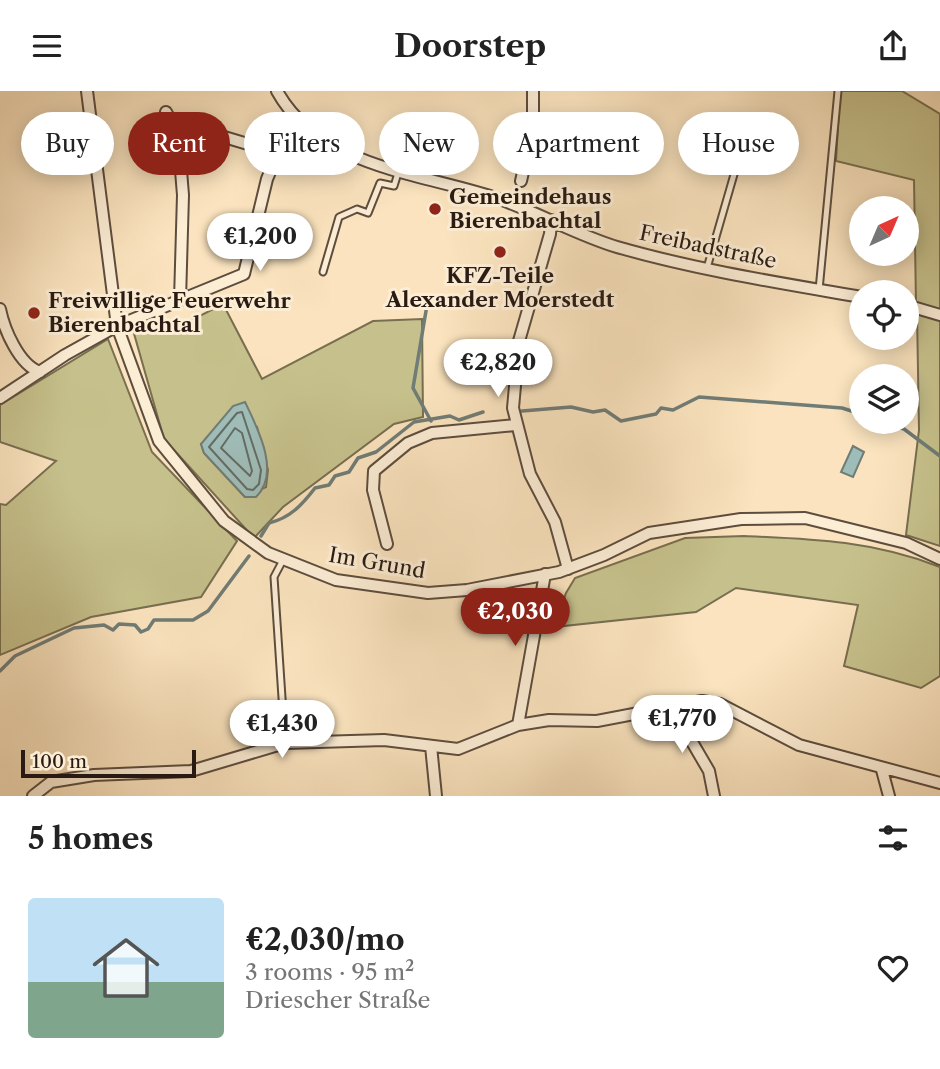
<!DOCTYPE html>
<html lang="en">
<head>
<meta charset="utf-8">
<style>
  :root { --surface:#fff; --page:#f2f2f2; --text:#222; --muted:#767676; --accent:#8f2418 }
  body { margin:0; font-family:"Libre Caslon Text",serif; background:var(--page); color:var(--text); height:100vh; display:flex; flex-direction:column; font-size:26px; white-space:nowrap }
  * { box-sizing:border-box; margin:0 }
  p { font-size:23px; color:var(--muted) }
  .icon { flex:none; width:38px; height:38px; fill:none; stroke:currentColor; stroke-width:2; stroke-linecap:round; stroke-linejoin:round }
  .map { position:relative; height:705px; overflow:hidden }
  .panel { display:flex; flex-direction:column; background:var(--surface); flex:1 }
  .panel>* { flex:none }
  .top-card { position:absolute; left:21px; top:21px; width:900px; height:63px; display:flex; gap:14px }
  .needle { width:46px; rotate:44deg }
  .fabs { position:absolute; left:849px; top:105px; display:grid; gap:14px }
  .fabs a { display:grid; place-items:center; width:70px; height:70px; border-radius:50%; background:var(--surface); box-shadow:0 4px 18px #0003; font-size:35px }
  .scale { position:absolute; left:21px; bottom:18px; width:175px; box-sizing:border-box; padding-left:7px; border:4px solid #291b13; border-top:0; font-size:19px; line-height:24px; white-space:nowrap; color:#291b13; -webkit-text-stroke:5px #fcedd5; paint-order:stroke }
  .price { position:absolute; translate:-50% -60px; padding:0 16px; border-radius:24px; background:#fff; color:#222; font-size:23px; line-height:46px; filter:drop-shadow(0 2px 4px #0008) }
  .price::after { content:''; position:absolute; left:50%; top:42px; width:21px; height:16px; margin-left:-10px; background:inherit; clip-path:polygon(0 0,100% 0,50% 100%) }
  .price.active { background:var(--accent); color:#fff }
  ul { padding:0; list-style:none }
  li { display:flex; align-items:center; gap:21px; height:175px; padding:0 28px }
  li span { display:grid; place-items:center; flex:none; width:196px; height:140px; border-radius:7px; color:#555 }
  li>.icon { margin-inline-start:auto }
  span .icon { width:84px; height:84px; fill:#fffc; stroke-width:1 }
  li b { font-size:30px }
  h2 { display:flex; justify-content:space-between; align-items:center; height:84px; padding:0 28px; font-size:30px }
  .pill { padding:0 24px; border-radius:32px; background:var(--surface); box-shadow:0 4px 18px #0003; font-size:24px; line-height:63px }
  .pill.active { background:var(--accent); color:#fff }
  header { display:flex; justify-content:space-between; align-items:center; height:91px; padding:0 28px; background:var(--surface); font-size:32px; font-weight:700 }
  .map>svg:first-child { display:block }
  .green { fill:#c6c18c; stroke:#786e50; stroke-width:2; fill-rule:evenodd }
  .water { fill:#9fbdb8; stroke:#707c76; stroke-width:2 }
  .lines { fill:none; stroke-linecap:round; stroke-linejoin:round }
  .shore { stroke:#646c66; stroke-width:2 }
  .stream { stroke:#707c76; stroke-width:3.5 }
  .lane-casing { stroke:#5d4d3e; stroke-width:9 }
  .street-casing { stroke:#5d4d3e; stroke-width:14 }
  .lane { stroke:#fcedd5; stroke-width:5 }
  .street { stroke:#fcedd5; stroke-width:10 }
  .poi-dot { fill:#8f2418; stroke:#fcedd5; stroke-width:2.5 }
  .labels { text-anchor:middle; stroke-width:6; stroke-linejoin:round; paint-order:stroke }
  .poi-label { font-size:21px; font-weight:bold; fill:#291b13; stroke:#fcedd5; text-anchor:start }
  .street-label { font-size:21px; fill:#291b13; stroke:#fcedd5 }
</style>
</head>
<body>
<header><svg class="icon" aria-label="menu" viewBox="0 0 24 24"><path d="M4 6h16M4 12h16M4 18h16"/></svg>Doorstep<svg class="icon" aria-label="share" viewBox="0 0 24 24"><path d="M12 15V3M7 8l5-5 5 5M5 13v7h14v-7"/></svg></header>
<div class="map">
<svg width="940" height="705" viewBox="0 0 940 705">
  <rect width="100%" height="100%" fill="#fae3be"/>
  <filter id="stains"><feTurbulence type="fractalNoise" baseFrequency=".00286" numOctaves="4"/><feColorMatrix values="0 0 0 0 .2 0 0 0 0 .09 0 0 0 0 .02 0 0 0 .5 -.17"/></filter>
  <radialGradient id="worn" r=".72"><stop offset=".6" stop-color="#630" stop-opacity="0"/><stop offset="1" stop-color="#630" stop-opacity=".3"/></radialGradient>
  <path class="green" d="M840 0H902L940 23V221L916 214 914 89 836 70Z
    M223 213 262 288 373 230 422 228 423 326 394 333 283 416 254 447 164 348 133 239 184 233ZM257 336 268 379 266 396 245 406 204 362 201 353Z
    M917 222 940 229V455L906 444 919 339Z
    M108 248 152 361 237 450 201 506 91 526 0 564V413L6 414 56 370 0 351V314Z
    M744 445C815 448 873 450 940 476V585L921 597 844 575 858 514 736 497 696 521 554 536 566 502 575 487 685 447Z"/>
  <path class="water" d="M245 311C258 338 281 382 256 406H245L204 362 201 353 233 315Z
    M853 355 864 361 853 386 841 381Z"/>
  <g class="lines">
    <path class="shore" d="M242 321 261 379 259 393 253 399 247 398 209 356 237 322Z
      M235 337 242 342 252 380 250 385 221 357Z"/>
    <path class="stream" d="M522 320 571 316 593 321 605 319 621 330 656 323 661 317 673 319 699 306 842 317 861 323
      M431 330 413 297 427 214 432 209
      M883 331 904 338 940 365
      M261 445 269 432C290 427 302 414 315 397L329 394 335 385 349 381 358 367 376 361 414 331 450 325 459 329 483 321
      M0 580 15 565 74 537 104 534 113 539 119 533 135 534 141 541 148 538 154 529H193L208 520 249 465"/>
    <g class="lane-casing">
      <path id="lane" d="M707 177 737 73
        M323 181 339 126 357 118 368 122 380 92 394 95 399 79
        M819 199 838 0
        M283 469 274 486 285 652
        M480 515 537 530"/>
    </g>
    <g class="street-casing">
      <path id="street" d="M87 0 117 235 159 350 224 430 268 462 336 489 428 502 467 499 559 481 604 464 649 442 741 428 805 427 906 452 940 468
        M277 0C320 78 424 82 499 108 539 122 577 144 617 156 697 179 780 192 861 206
        M166 21 178 43 183 104 180 209
        M221 45 278 62
        M521 90 533 37V0
        M551 129 550 143 519 250 513 317 530 383 555 431 568 478
        M906 214 940 224
        M0 218C4 238 19 274 40 281
        M0 307 65 264 117 235 244 183 267 88 278 62 300 29
        M387 453 373 399 374 380 408 352 432 342 515 334
        M671 615 709 680 714 705
        M518 634 545 483
        M431 655 436 705
        M882 679 889 705
        M33 705 51 691 94 684 191 680 285 652 384 649 458 658 518 634 549 629 597 630 702 610 720 613 799 654 940 692"/>
    </g>
    <use href="#lane" class="lane"/>
    <use href="#street" class="street"/>
  </g>
  <g class="poi-dot">
    <circle cx="435" cy="118" r="7"/>
    <circle cx="500" cy="161" r="7"/>
    <circle cx="34" cy="222" r="7"/>
  </g>
  <g class="labels">
    <g class="poi-label">
      <text x="449" y="113">Gemeindehaus<tspan x="449" dy="24">Bierenbachtal</tspan></text>
      <text x="500" y="192" text-anchor="middle">KFZ-Teile<tspan x="500" dy="24">Alexander Moerstedt</tspan></text>
      <text x="48" y="217">Freiwillige Feuerwehr<tspan x="48" dy="24">Bierenbachtal</tspan></text>
    </g>
    <g class="street-label">
      <text transform="translate(708 156) rotate(12)" y="7">Freibadstraße</text>
      <text transform="translate(377 472) rotate(10)" y="7">Im Grund</text>
    </g>
  </g>
  <rect width="100%" height="100%" filter="url(#stains)"/>
  <rect width="100%" height="100%" fill="url(#worn)"/>
</svg>
<div class="fabs">
<a><svg class="needle" viewBox="-14 -14 28 28"><path d="M0-13l5 13h-10z" fill="#e53935"/><path d="M0 13l5-13h-10z" fill="#767676"/></svg></a>
<a><svg class="icon" aria-label="locate" viewBox="0 0 24 24"><circle cx="12" cy="12" r="6"/><path d="M12 2v4M12 18v4M2 12h4M18 12h4"/></svg></a>
<a><svg class="icon" aria-label="layers" viewBox="0 0 24 24"><path d="M12 4l9 5-9 5-9-5zM3 14l9 5 9-5"/></svg></a>
</div>
<div class="scale">100 m</div>
<b class="price" style="left:260px;top:182px">€1,200</b>
<b class="price" style="left:498px;top:308px">€2,820</b>
<b class="price active" style="left:515px;top:557px">€2,030</b>
<b class="price" style="left:682px;top:664px">€1,770</b>
<b class="price" style="left:282px;top:669px">€1,430</b>
<div class="top-card">
<a class="pill">Buy</a>
<a class="pill active">Rent</a>
<a class="pill">Filters</a>
<a class="pill">New</a>
<a class="pill">Apartment</a>
<a class="pill">House</a>
</div>
</div>
<section class="panel">
<h2>5 homes<svg class="icon" aria-label="filters" viewBox="0 0 24 24"><path d="M4 7h16M4 17h16"/><circle cx="9" cy="7" r="2"/><circle cx="15" cy="17" r="2"/></svg></h2>
<ul>
<li><span style="background:linear-gradient(#bfe0f5 60%,#7fa58c 0)"><svg class="icon" aria-label="home" viewBox="0 0 24 24"><path d="M3 11l9-7 9 7M6 9v11h12V9"/></svg></span><div><b>€2,030/mo</b><p>3 rooms · 95 m²</p><p>Driescher Straße</p></div><svg class="icon" aria-label="heart" viewBox="0 0 24 24"><path d="M12 20l-8-8c-3-5 5-10 8-4 3-6 11-1 8 4z"/></svg></li>
</ul>
</section>
</body>
</html>
